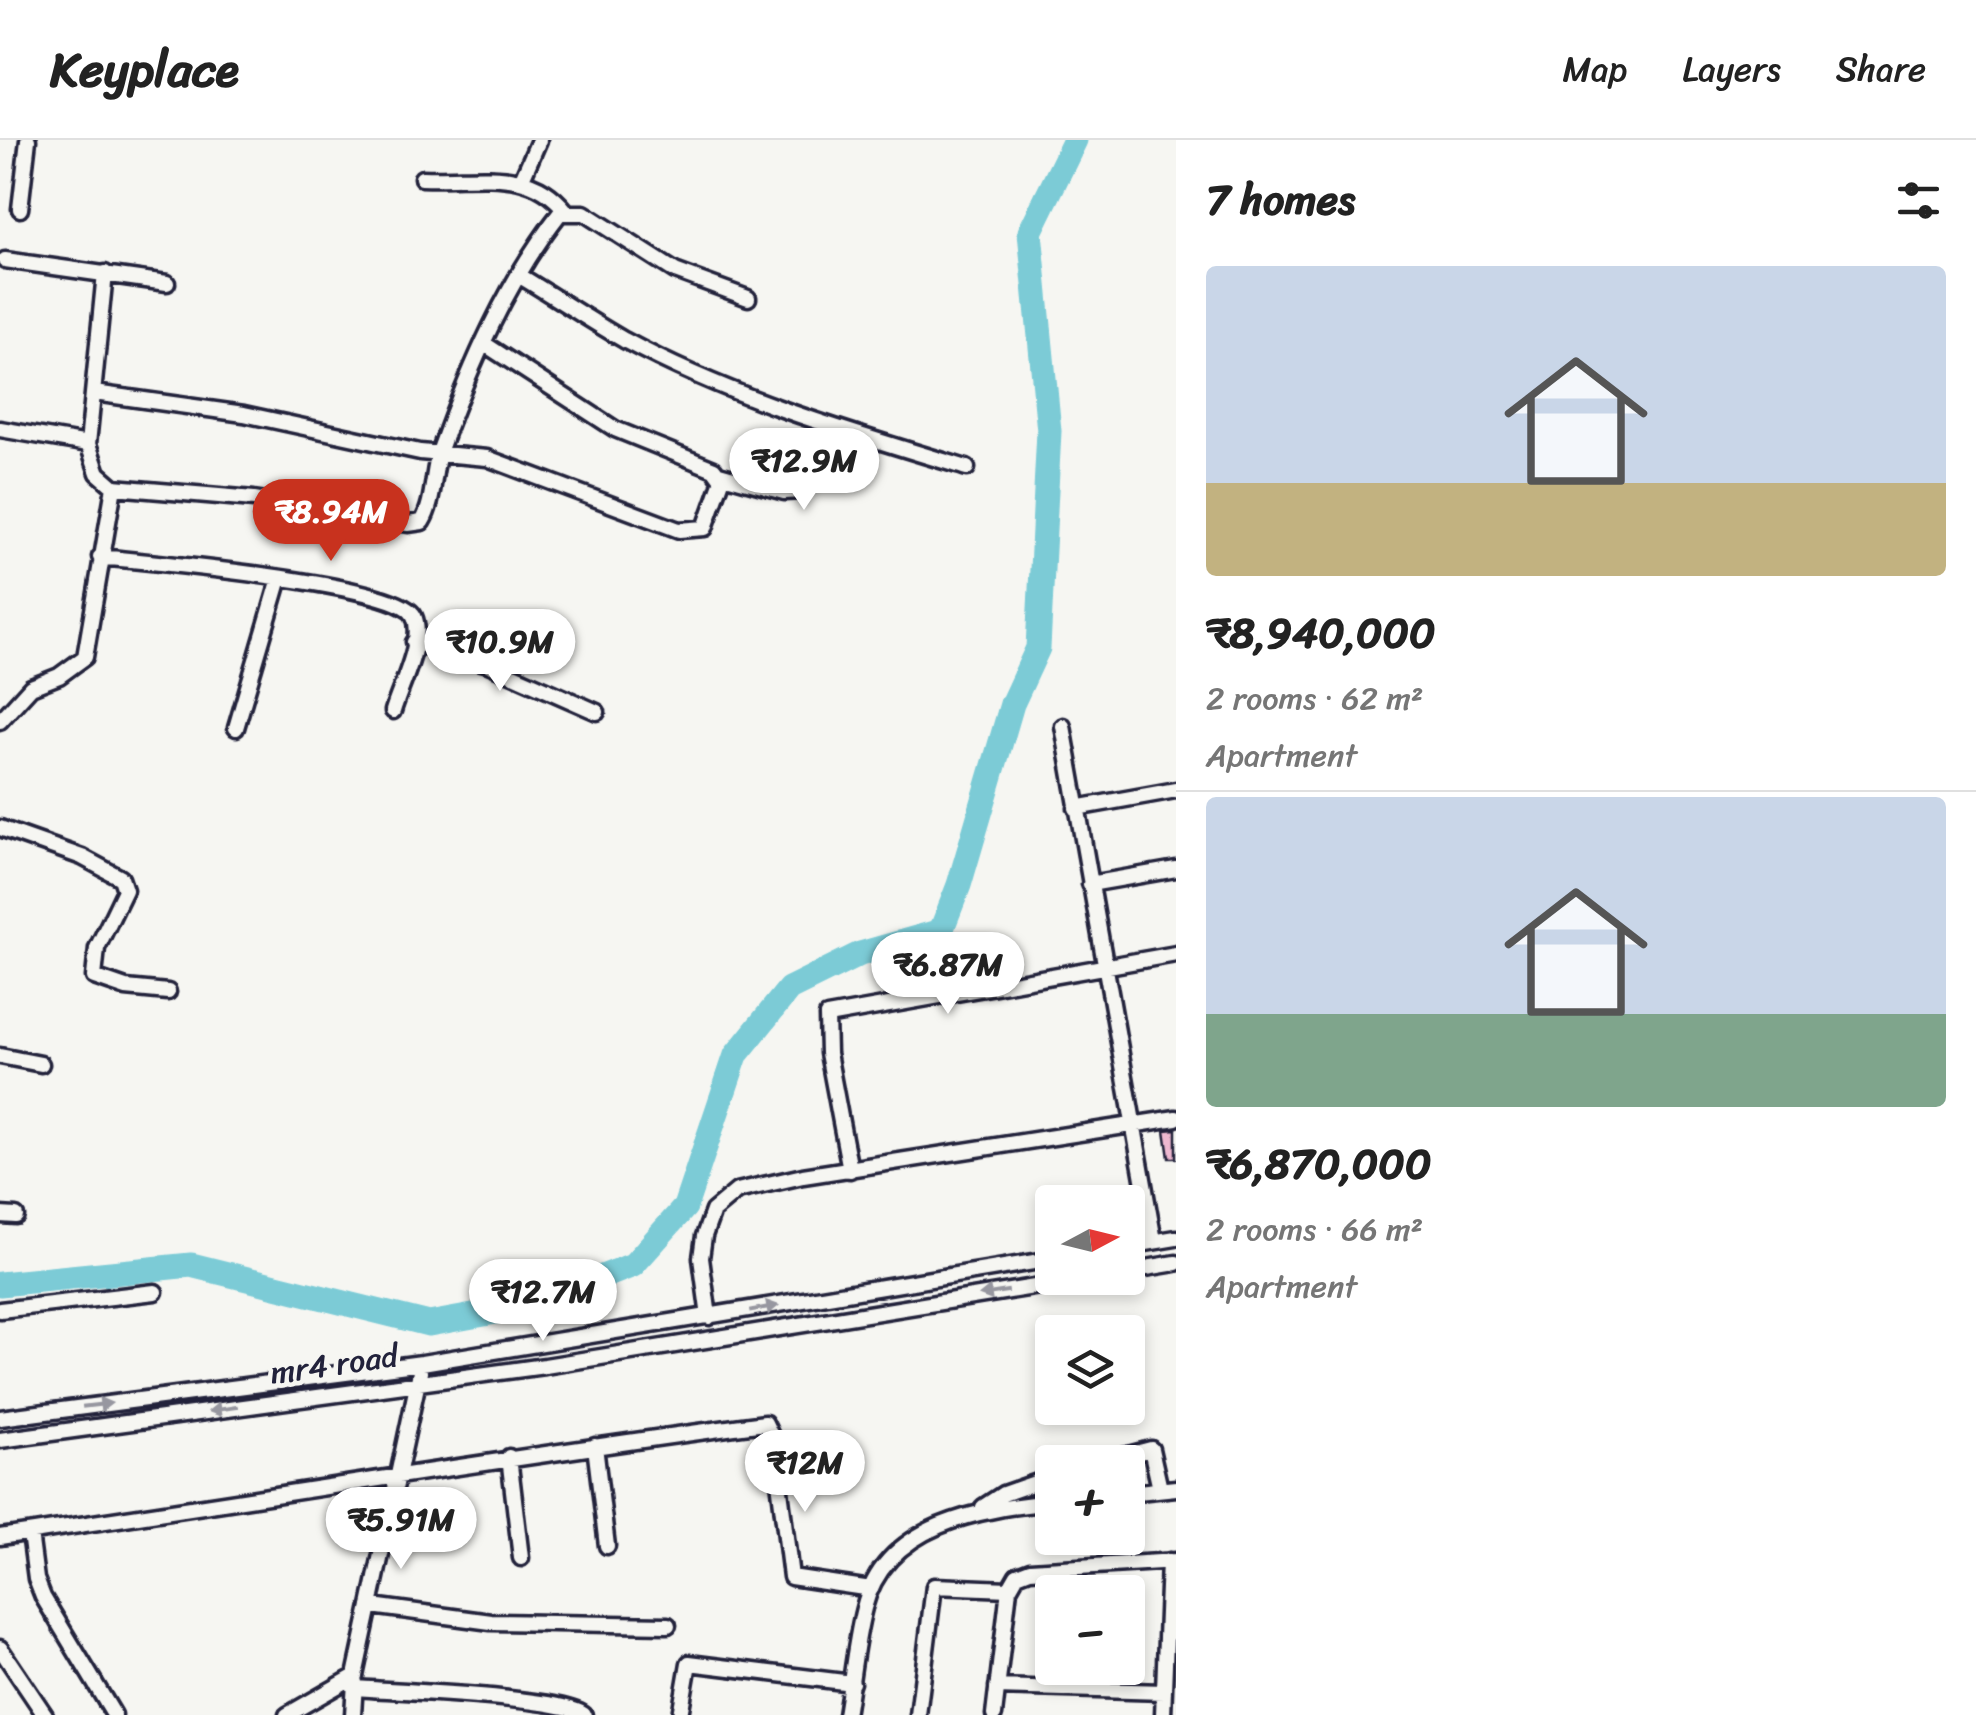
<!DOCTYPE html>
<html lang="en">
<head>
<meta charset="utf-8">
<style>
  :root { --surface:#fff; --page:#f6f6f6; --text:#222; --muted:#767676; --line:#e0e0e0; --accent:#c8321e }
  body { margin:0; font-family:Sriracha,sans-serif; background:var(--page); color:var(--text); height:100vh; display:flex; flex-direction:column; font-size:38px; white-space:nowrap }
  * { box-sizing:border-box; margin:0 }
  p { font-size:32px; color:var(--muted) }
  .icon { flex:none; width:55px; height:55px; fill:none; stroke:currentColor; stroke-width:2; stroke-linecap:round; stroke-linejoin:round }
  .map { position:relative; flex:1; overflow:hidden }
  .side { display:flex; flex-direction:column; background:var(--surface); width:800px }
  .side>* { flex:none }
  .needle { width:65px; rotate:83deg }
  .buttons { position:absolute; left:1035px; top:1045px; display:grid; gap:20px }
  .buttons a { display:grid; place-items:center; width:110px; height:110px; border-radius:10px; background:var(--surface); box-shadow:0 5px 15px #0003; font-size:50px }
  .price { position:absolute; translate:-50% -85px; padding:0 22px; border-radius:35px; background:#fff; color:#222; font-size:32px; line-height:65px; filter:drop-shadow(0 2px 5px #0008) }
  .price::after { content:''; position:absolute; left:50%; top:60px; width:30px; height:22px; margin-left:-15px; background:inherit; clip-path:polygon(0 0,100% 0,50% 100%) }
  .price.current { background:var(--accent); color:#fff }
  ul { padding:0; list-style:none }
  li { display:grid; align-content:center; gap:20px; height:530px; padding:0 30px }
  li+li { border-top:2px solid var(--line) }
  li span { display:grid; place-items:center; height:310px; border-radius:10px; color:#555 }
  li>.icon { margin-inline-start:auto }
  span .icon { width:180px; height:180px; fill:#fffc; stroke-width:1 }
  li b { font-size:42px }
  h2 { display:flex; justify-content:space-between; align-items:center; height:120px; padding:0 30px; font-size:42px }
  header { display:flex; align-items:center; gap:60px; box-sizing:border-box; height:140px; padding:0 50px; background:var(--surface); border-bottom:2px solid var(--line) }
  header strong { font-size:48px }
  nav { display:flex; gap:55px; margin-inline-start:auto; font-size:35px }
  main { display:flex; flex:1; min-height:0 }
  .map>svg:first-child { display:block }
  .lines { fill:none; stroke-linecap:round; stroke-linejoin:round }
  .river { stroke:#7bcbd6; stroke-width:25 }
  .building { fill:#eeb8d0; stroke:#22223b; stroke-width:2.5 }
  .minor-casing { stroke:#22223b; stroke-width:21 }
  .minor { stroke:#f6f6f2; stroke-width:14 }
  .oneway { fill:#9797a0 }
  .labels { text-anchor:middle; stroke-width:9; stroke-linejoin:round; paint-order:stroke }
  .street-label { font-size:32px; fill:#22223b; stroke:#f6f6f2 }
</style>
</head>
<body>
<header>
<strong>Keyplace</strong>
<nav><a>Map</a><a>Layers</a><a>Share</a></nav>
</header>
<main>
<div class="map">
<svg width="1176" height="1575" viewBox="0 0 1176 1575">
  <rect width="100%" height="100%" fill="#f6f6f2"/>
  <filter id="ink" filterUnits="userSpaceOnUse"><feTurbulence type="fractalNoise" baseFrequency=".01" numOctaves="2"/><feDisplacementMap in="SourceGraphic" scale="20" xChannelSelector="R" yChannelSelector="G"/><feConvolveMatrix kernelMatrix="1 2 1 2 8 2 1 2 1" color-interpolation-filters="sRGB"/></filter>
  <g filter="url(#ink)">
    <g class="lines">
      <path class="river" d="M0 1144 191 1125 429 1184 528 1166 633 1125 685 1067 736 915 789 849 860 814 941 791 959 745 1012 564 1038 508 1049 291 1030 92 1075 0"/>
    </g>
    <path class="building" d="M1176 989V1018H1169L1165 990Z"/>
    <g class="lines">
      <g class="minor-casing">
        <path id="minor" d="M422 38C476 41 529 24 566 71
          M522 39 539 0
          M20 69 28 0
          M5 120 167 143
          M105 133 88 304 98 333 114 347
          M520 136C555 157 589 180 624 200 731 258 851 293 967 328
          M94 253 244 274 420 312 487 318 679 390 705 388 722 340 714 329 615 289 483 203
          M0 289 88 304
          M719 334 784 352 801 351 830 286
          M100 417C145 422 399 443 414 476 425 500 400 547 393 571
          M414 502 488 524 597 572
          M0 581 31 547 59 536 85 517 114 347 254 359 408 384 422 382C435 361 432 331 441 307 470 226 507 141 560 73H584L675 131 748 158
          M1063 586 1154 1101
          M236 588 280 438
          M1076 668 1176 650
          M0 688 82 717 121 738 125 750 97 808 94 837 126 848 168 852
          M1090 744 1176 729
          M0 916 41 924
          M850 1030 828 913 827 876 1176 814
          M0 1075 16 1076
          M1128 1106 1176 1098
          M1128 1131 1176 1123
          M0 1170 155 1152
          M709 1177 701 1118 704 1096 713 1071 737 1051 803 1036 1176 978
          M0 1278 422 1223 1052 1119
          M0 1300 545 1226 1090 1138
          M595 1306 607 1406
          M509 1317 521 1418
          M1101 1322 1151 1309 1160 1349
          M1128 1353 1176 1348
          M983 1367 1003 1354 1052 1337
          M30 1393 36 1439 43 1457 114 1575
          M0 1397C255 1359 509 1317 765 1283L774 1302 791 1437 871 1449
          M372 1466 491 1482 668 1485
          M0 1508 45 1575
          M997 1547 1164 1552
          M354 1548C391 1551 567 1557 584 1575
          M287 1575 355 1536 420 1232
          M353 1575 355 1542
          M680 1575 689 1523 852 1543
          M846 1575C852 1540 855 1503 864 1468 885 1383 981 1369 1052 1362
          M918 1575 934 1446 1009 1449
          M994 1575 1009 1449 1017 1435 1030 1430 1176 1421
          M1163 1575 1169 1421"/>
      </g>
      <use href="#minor" class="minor"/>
    </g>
    <defs><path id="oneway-solid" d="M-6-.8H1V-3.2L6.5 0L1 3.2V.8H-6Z" transform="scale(2.5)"/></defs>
    <g class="oneway">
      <use href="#oneway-solid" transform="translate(994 1153) rotate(171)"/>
      <use href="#oneway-solid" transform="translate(764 1168) rotate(-10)"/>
      <use href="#oneway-solid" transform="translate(97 1265) rotate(-7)"/>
      <use href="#oneway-solid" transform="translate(223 1269) rotate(171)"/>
    </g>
  </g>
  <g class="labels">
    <g class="street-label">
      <text transform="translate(334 1224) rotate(-8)" y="11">mr4 road</text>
    </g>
  </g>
</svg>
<div class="buttons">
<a><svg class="needle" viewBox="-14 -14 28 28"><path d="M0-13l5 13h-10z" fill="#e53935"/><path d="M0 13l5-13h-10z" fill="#767676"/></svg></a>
<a><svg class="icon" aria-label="layers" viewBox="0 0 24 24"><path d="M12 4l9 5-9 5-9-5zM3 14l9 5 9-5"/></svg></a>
<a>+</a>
<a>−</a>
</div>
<b class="price" style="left:804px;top:373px">₹12.9M</b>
<b class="price current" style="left:331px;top:424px">₹8.94M</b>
<b class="price" style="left:500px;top:554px">₹10.9M</b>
<b class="price" style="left:948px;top:877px">₹6.87M</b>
<b class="price" style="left:543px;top:1204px">₹12.7M</b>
<b class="price" style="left:805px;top:1375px">₹12M</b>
<b class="price" style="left:401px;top:1432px">₹5.91M</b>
</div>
<section class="side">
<h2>7 homes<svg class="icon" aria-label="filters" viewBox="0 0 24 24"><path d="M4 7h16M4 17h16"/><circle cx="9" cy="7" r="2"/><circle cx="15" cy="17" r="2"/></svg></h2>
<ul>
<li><span style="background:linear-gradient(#c9d6e8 70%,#c2b280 0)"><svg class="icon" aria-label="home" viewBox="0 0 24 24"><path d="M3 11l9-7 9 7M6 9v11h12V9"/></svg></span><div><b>₹8,940,000</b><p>2 rooms · 62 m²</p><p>Apartment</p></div></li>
<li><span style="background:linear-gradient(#c9d6e8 70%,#7fa58c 0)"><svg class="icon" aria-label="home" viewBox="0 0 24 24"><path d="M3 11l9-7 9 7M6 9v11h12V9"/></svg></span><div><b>₹6,870,000</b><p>2 rooms · 66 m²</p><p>Apartment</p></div></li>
</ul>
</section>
</main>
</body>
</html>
